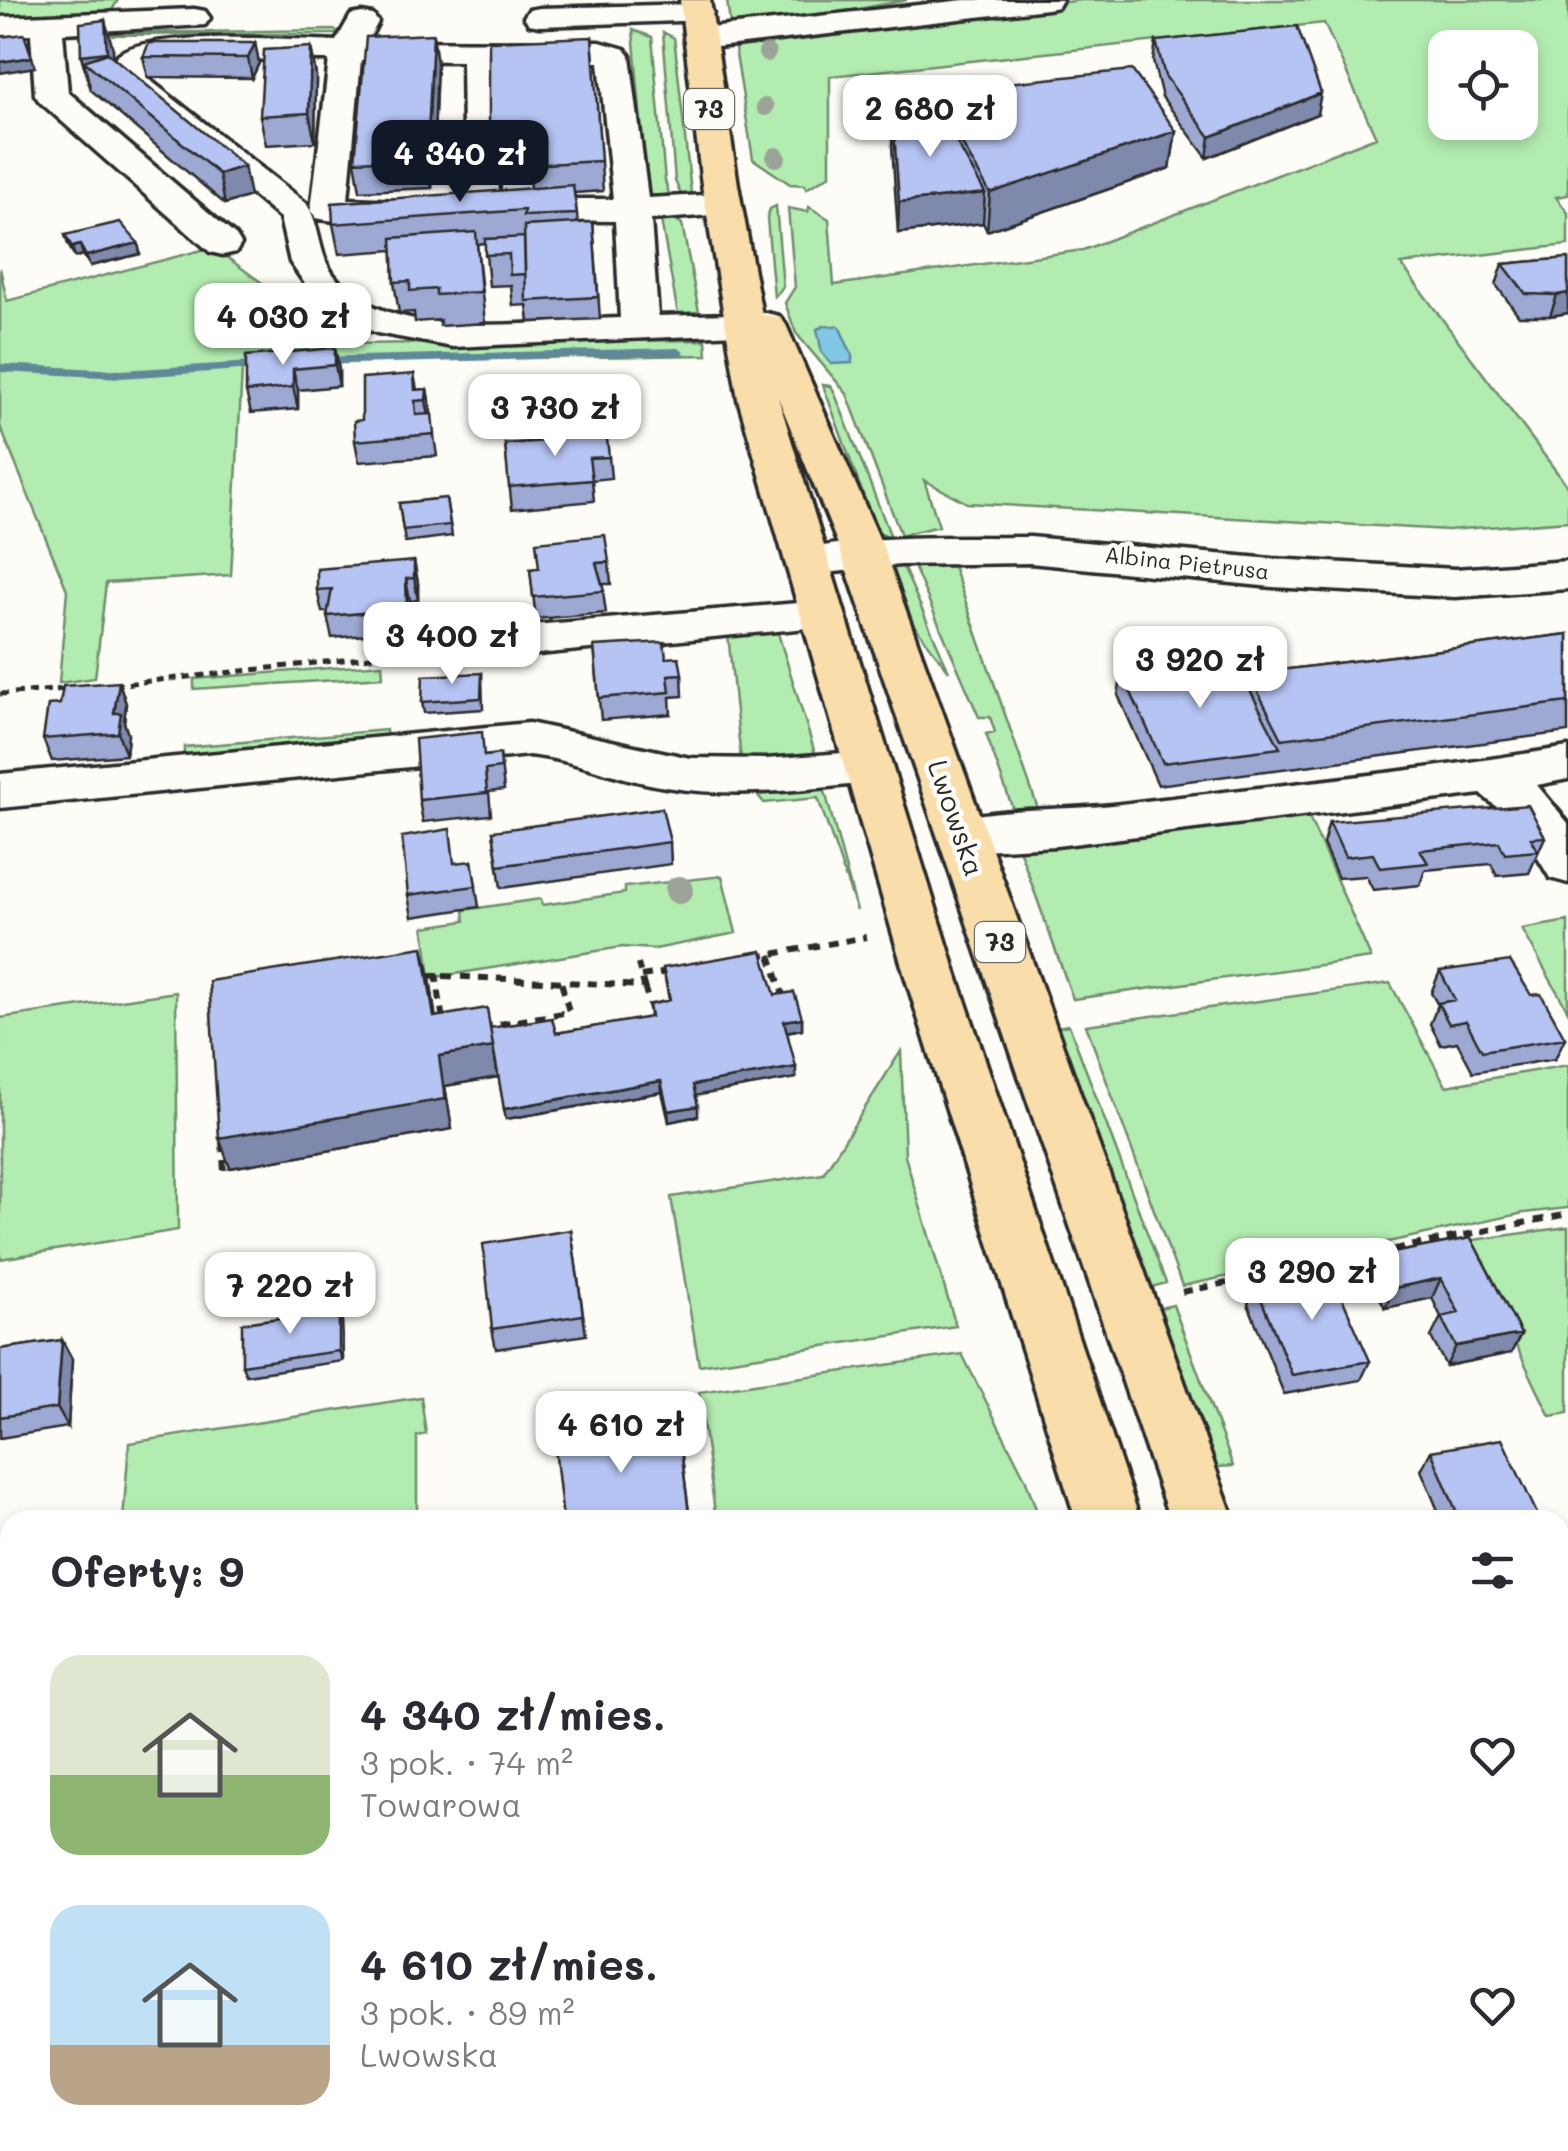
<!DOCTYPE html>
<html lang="pl">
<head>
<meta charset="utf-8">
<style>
  :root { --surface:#fff; --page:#f7f7f7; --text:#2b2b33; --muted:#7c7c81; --accent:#111827 }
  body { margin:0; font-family:Mali,sans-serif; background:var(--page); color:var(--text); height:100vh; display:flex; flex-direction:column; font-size:38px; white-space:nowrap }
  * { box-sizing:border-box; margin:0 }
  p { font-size:32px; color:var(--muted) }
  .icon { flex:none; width:55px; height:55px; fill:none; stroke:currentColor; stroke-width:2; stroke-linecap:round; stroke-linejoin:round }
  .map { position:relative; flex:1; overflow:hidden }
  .details { position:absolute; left:0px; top:1510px; width:1570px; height:642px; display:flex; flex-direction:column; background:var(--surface); border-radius:30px 30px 0 0; box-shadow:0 5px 15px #0003 }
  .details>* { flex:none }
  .controls { position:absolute; left:1428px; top:30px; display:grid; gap:20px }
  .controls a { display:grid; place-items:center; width:110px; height:110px; border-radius:20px; background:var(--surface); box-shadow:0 5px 15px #0003; font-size:50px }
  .price { position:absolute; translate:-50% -85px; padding:0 22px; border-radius:20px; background:#fff; color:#222; font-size:32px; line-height:65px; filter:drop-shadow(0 2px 5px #0008) }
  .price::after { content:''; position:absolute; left:50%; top:60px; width:30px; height:22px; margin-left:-15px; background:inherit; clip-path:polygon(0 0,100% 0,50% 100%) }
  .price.selected { background:var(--accent); color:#fff }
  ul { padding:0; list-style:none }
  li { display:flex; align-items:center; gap:30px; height:250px; padding:0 50px }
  li span { display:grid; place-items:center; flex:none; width:280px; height:200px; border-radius:30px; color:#555 }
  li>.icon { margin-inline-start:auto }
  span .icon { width:120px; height:120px; fill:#fffc; stroke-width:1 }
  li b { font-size:42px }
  h2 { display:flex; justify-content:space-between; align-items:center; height:120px; padding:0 50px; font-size:42px }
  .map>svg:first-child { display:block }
  .green { fill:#b3ecb0; stroke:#6f8c6e; stroke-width:2.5; fill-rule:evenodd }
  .water { fill:#82c7e3; stroke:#5f8999; stroke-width:2.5 }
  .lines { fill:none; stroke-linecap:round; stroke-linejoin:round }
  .stream { fill:#5f8999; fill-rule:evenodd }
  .minor-casing { stroke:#2b2b2b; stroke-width:7 }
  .major-casing { stroke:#2b2b2b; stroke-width:7 }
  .path-far1 { stroke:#2b2b2b; stroke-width:5; stroke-dasharray:8 6; stroke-linecap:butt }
  .path { stroke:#2b2b2b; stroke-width:6; stroke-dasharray:10 8; stroke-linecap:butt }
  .minor { fill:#fdfcf7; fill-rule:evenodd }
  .major { fill:#f9deab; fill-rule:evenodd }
  .tree { fill:#9ca399 }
  .wall { fill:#9da9d2; stroke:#2b2b2b; stroke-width:2.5 }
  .shaded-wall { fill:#7f89ab; stroke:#2b2b2b; stroke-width:2.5 }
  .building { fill:#b6c4f4; stroke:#2b2b2b; stroke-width:2.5 }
  .labels { text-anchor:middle; stroke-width:9; stroke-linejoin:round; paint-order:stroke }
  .far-street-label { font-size:22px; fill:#2b2b2b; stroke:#fdfcf7 }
  .shield { fill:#fdfcf7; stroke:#6a6a68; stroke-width:2.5 }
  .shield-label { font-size:25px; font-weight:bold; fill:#2b2b2b }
  .street-label { font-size:28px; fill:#2b2b2b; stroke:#fdfcf7 }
</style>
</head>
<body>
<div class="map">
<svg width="1568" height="2151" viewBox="0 0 1568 2151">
  <rect width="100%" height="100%" fill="#fdfcf7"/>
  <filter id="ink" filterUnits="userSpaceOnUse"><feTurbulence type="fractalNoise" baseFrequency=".01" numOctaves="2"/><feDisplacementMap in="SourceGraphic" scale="20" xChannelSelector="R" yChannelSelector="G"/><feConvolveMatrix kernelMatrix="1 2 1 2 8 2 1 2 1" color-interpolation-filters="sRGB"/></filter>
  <g filter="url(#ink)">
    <path class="green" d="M0 0H118L112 10 0 17Z
      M727 0H907L826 15 736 26 730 24Z
      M1081 0H1568V195L1556 197 1568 213V245L1401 264 1568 487V521L1448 530 967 503 924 480 939 526 901 535 847 394 796 333 785 303 795 287 788 208 808 212 809 207 829 219 834 285 1083 250 1376 137 1324 23 830 76V175L806 189 805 185 790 184 753 159 735 48 743 43 888 29 889 25ZM1445 48H1520V122H1445Z
      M335 30 339 34 62 35 58 93 49 34Z
      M633 30 652 37 665 181 671 200 648 201Z
      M663 32 674 38 675 45 691 193 683 199 675 181Z
      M776 206 783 287 774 297 767 218 770 209Z
      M674 218 682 224 700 317 682 319 678 315 661 220Z
      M213 247 345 344 706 340 707 355 356 361 242 370 231 575 106 583 95 678 59 683 67 590 0 426V268L7 301Z
      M823 385 831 386 835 394 891 537 877 533Z
      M951 560 1043 823 1016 818 986 734 995 732 990 717H979L912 562Z
      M900 562 905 571 949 671 908 617 889 564Z
      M777 630 818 763 742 770 728 634Z
      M382 664 383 677 194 689V679Z
      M386 730 387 747 183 769 184 747Z
      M749 784H823L857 911 818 798 764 803Z
      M1304 806 1371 958 1073 999 1017 843Z
      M722 876 736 933 655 949 622 947 430 978 424 927 465 921 464 910 541 899 542 905 625 893V887Z
      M1568 921V1011L1522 929Z
      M1390 983 1446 1086 1568 1065V1208L1524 1213 1182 1286 1086 1025Z
      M176 992 178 1230 0 1259V1018Z
      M1069 1025 1166 1283 1152 1287 1057 1027Z
      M901 1051 905 1156 956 1326 699 1365 671 1197 823 1174Z
      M1568 1227V1413L1550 1416 1466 1241Z
      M1173 1305 1233 1466 1217 1467 1160 1308Z
      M962 1354 1025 1478 1040 1520H716L699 1392Z
      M421 1397 426 1434 417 1436V1520H123L129 1443Z
      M1568 1667V1796L1560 1798V1669Z"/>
    <path class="water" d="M824 326H839L852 355V363L831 364 822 353 817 329Z"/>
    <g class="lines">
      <path class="stream" d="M678 348 684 352 682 355 314 365 308 361 314 357Z
        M268 361 272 362V368L121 378 0 372V364L121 370Z"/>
      <g class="minor-casing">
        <path id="minor" d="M964 0H1062L1058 7 1047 9 700 49 689 46 684 39 689 32 700 29Z
          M697 4 708 6 713 13 708 20 540 26 529 24 524 17 529 10 540 8Z
          M194 9 205 11 210 18 205 25 63 33 68 92 236 236 241 244 236 252 223 255 210 252 40 102 35 95 31 34 0 35V17Z
          M362 13 373 15 378 22 368 41 600 42 625 49 630 56 648 198 723 194 736 197 741 205 736 213 651 220 658 316 766 313 779 316 785 324 779 332 453 347 377 333 336 316 319 304 290 262 280 218 113 79 115 58C135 28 295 40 336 41L351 15ZM159 59 329 60 311 210 316 218C342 224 377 223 403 217L408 209 403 201 348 199 361 60 462 61 464 209 469 217 482 220 615 221 620 318C542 320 386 348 333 274 318 253 321 226 306 203L146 77 147 62ZM494 61 599 62 613 199H499Z
          M1030 537 1272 559 1455 569 1568 561V589L1455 597 1272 587 1030 563 900 565 807 575 792 571 785 562 792 553C868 533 952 538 1030 537Z
          M822 601 838 605 844 615 838 625 486 659 470 654 463 644 470 634 486 629Z
          M529 723 690 758 766 759 868 751 885 755 892 767 885 779 868 783C801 790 733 798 666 787 619 780 576 760 529 755L0 808V774Z
          M1568 747V779L1537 785 1568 823V883L1550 878 1518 825 1481 794 1056 846 962 851 944 846 937 834 944 822C994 807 1059 811 1112 805 1264 787 1417 772 1568 747Z
          M0 1938 10 1939V2015L0 2014Z
          M1568 2055V2133L1560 2134V2056Z
          M394 2142H473L472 2151H392Z"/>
      </g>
      <g class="major-casing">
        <path id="major" d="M680 0H710L738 185 762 315 780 317 786 325 883 547 1234 1520H1170L839 547 778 397 956 973 1140 1520H1076L904 973 738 399 702 185Z
          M1270 2142H1349L1352 2151H1272Z
          M1385 2142H1464L1467 2151H1387Z"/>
      </g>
      <path class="path-far1" d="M114 685 435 650
        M0 694 67 689"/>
      <path class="path" d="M770 955 785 1001
        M756 957 866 937
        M436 973 443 1021
        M425 975 644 986 638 964
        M641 976 669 972
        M644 986 651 1009
        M482 1027 569 1012 561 981
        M222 1142 224 1172
        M1182 1292 1568 1214"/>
      <use href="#minor" class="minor"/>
      <use href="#major" class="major"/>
    </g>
    <g class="tree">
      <circle cx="767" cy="53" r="9"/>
      <circle cx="765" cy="107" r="9"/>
      <circle cx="776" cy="157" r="10"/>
      <circle cx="679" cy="890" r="14"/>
    </g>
    <path class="wall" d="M592 37 603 191 574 193 578 223 593 222 600 319 529 322 527 305 513 306 511 285 489 286 485 243 477 244 485 323 440 326V320L415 322 414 312 399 313 394 282 393 250 339 254 333 224 530 188 528 171 492 173 489 143Z
      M1156 41 1317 114 1207 158 1162 97 1153 61Z
      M255 43 259 63 252 78 148 77 143 57Z
      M311 47 316 76 315 142 266 145 260 116Z
      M113 49V57L250 196 225 204 91 90 81 55Z
      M437 63 432 188 360 191 355 161Z
      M932 91 1176 131 1170 168 987 231 983 223 898 233 892 146 893 117 931 114Z
      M65 235 138 243 140 254 90 266 83 255 75 257 68 245Z
      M1568 258V313L1550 316H1519L1496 285 1503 264Z
      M319 312 363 323 365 334 348 342 322 323Z
      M335 348 339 370V386L298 390V409L251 413 246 392Z
      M414 374 417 390 427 389 437 456 359 462 355 441 362 420Z
      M505 444 609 457 611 478 592 480 594 501 512 509Z
      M446 498 452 536 405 542 399 503Z
      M414 561 418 583V600L410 601 411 631 332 638 327 616 328 612H322L317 590Z
      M609 562 611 584H602L606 613 536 619 530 569Z
      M1568 634V732L1158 785 1118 695 1122 673 1247 684 1249 674Z
      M594 646 666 658 682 674 683 696 670 697 671 714 601 720Z
      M482 673 483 709 424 713 422 702Z
      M119 682 126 704 124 722 128 735 126 755 52 761 43 739 60 704Z
      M500 754 504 790 489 792 491 815 423 822 419 800 485 756Z
      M1329 822 1545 837 1529 873 1497 876 1491 864 1425 870 1420 885 1373 890 1366 876 1338 878 1323 844Z
      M493 831 670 842 671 864 501 888Z
      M472 861 479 907 412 917 408 895Z
      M663 968 775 995 802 1018V1029L787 1032 796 1078 695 1095 698 1116 669 1122 662 1092 506 1119 493 1044 498 1077 445 1086 452 1129 230 1168 430 978 435 1016 490 1028 556 1033 650 1018 649 1005 669 1000Z
      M1440 971 1531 995 1565 1038 1555 1059 1473 1072 1457 1042 1441 1045 1430 1024 1438 1005 1431 993Z
      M571 1230 586 1335 496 1349 492 1329Z
      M1471 1238 1521 1334 1511 1353 1446 1366 1431 1337 1441 1317 1432 1298 1385 1308 1369 1276 1377 1256Z
      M1255 1284 1370 1361 1361 1380 1284 1394 1248 1304Z
      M339 1310 342 1320 343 1361 246 1375 242 1365Z
      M62 1340 72 1359 68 1427 0 1438V1349Z
      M680 1441 690 1520H563L663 1443Z
      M1431 1451 1540 1520H1442L1421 1470Z
      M10 1652V1795L0 1796V1653Z
      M1568 1815V1921L1564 1913 1560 1914V1816Z
      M94 2142H137L135 2150 100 2147Z"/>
    <path class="shaded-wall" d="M105 20 113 49 114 82 84 61 89 84 81 55Z
      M433 34 437 63 432 188 427 158Z
      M255 43 259 63 252 78 248 58Z
      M311 47 316 76 315 142 309 113Z
      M32 57 35 67 0 73V62Z
      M1321 93 1317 114 1207 158 1210 137Z
      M1176 131 1170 168 987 231 990 193Z
      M244 166 250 196 225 204 219 174Z
      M985 193 983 223 898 233 899 202Z
      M138 243 140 254 90 266 86 256Z
      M80 245 83 255 75 257 72 247Z
      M1568 293V313L1550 316 1557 295Z
      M363 323 365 334 348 342 346 330Z
      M335 348 339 370V386L335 365Z
      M293 369 298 390V409L293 387Z
      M427 389 431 410 430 422 426 400Z
      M414 561 418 583V600L414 578Z
      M406 579 410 601 411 631 407 609Z
      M119 682 126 704 124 722 128 735 126 755 118 733 114 713Z
      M423 947 430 978 440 1047 434 1017Z
      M802 1018V1029L784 1032V1021Z
      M493 1047 498 1077 445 1086 452 1129 230 1168 219 1138 439 1056Z
      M796 1067V1078L694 1096 693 1085Z
      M661 1081 662 1092 506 1119 504 1109Z
      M698 1106V1116L669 1122 668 1111Z
      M1441 1278 1432 1298 1385 1308 1394 1288Z
      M339 1310 342 1320 343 1361 339 1351Z
      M1521 1334 1511 1353 1446 1366 1456 1346Z
      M62 1340 72 1359 68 1427 57 1408Z
      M126 2142H137L135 2150Z"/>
    <path class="building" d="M105 20 107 52 81 55 80 23Z
      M1297 26 1321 93 1210 137 1165 76 1156 41Z
      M24 34 32 57 0 62V37Z
      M433 34 427 158 355 161 366 37Z
      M592 37 601 161 527 165V142L489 143V41Z
      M149 43H255L248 58 143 57Z
      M311 47 309 113 260 116 264 50Z
      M108 53 244 166 219 174 84 61Z
      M1132 70 1176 131 990 193 932 91Z
      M940 113 985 193 899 202 893 117Z
      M573 185 577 214 523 216 524 210 333 224 332 203Z
      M120 222 138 243 86 256 80 245 72 247 65 235Z
      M593 222 598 297 526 301 524 226Z
      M476 232 481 292 436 295V289L410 291V281L394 282 392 238Z
      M524 237 525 274 510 275 509 254 485 255V239Z
      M1568 258V293L1557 295 1526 294 1503 264Z
      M337 304 363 323 346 330 319 312Z
      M335 348V365L293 369V387L246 392V356Z
      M414 374 415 390 427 389 426 400 415 401 416 415 432 414 434 434 355 441 354 421 362 420V378Z
      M606 430 609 457 589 458 592 480 509 487 505 444 557 440 556 434Z
      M446 498 450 525 403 530 399 503Z
      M605 535 609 562 596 563 604 591 533 597 530 569 539 568 536 542Z
      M414 561V578L406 579 407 609 327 616 332 589 317 590V569Z
      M1568 634V702L1282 739 1249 674Z
      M664 642 666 658 679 657 682 674 668 675 670 692 599 698 594 646Z
      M1234 659 1280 748 1163 763 1122 673Z
      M482 673 481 698 422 702 423 676Z
      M119 682 114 713H121L118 733 43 739 48 705 60 704 63 686Z
      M482 732 484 756 500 754 501 768 485 770 487 793 419 800 415 739Z
      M1528 805 1545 837 1531 838 1538 851 1505 854 1499 842 1420 850 1428 863 1380 868 1373 854 1345 857 1329 822Z
      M662 808 670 842 498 866 493 831Z
      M450 829 454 863 472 861 476 886 408 895 402 837Z
      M423 947 434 1017 487 1008 493 1047 439 1056 445 1099 219 1138 209 981Z
      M762 951 775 995 794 992 802 1018 784 1021 796 1067 693 1085 698 1106 668 1111 661 1081 504 1109 490 1028 552 1018 556 1033 651 1017 649 1005 670 1000 663 968Z
      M1510 961 1531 995 1541 994 1565 1038 1482 1051 1466 1021 1449 1024 1438 1003 1455 1000 1440 971Z
      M571 1230 583 1315 492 1329 483 1244Z
      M1471 1238 1521 1334 1456 1346 1441 1317 1459 1313 1441 1278 1394 1288 1377 1256Z
      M1330 1271 1370 1361 1292 1375 1255 1284Z
      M339 1310V1351L242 1365V1323Z
      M62 1340 57 1408 0 1417V1349Z
      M660 1425 663 1443 680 1441 689 1514 643 1520H563L554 1439Z
      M1502 1439 1540 1520H1460L1431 1451Z
      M10 1652V1778L0 1779V1653Z
      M1568 1815V1901L1560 1903V1816Z
      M1073 2142H1131L1134 2151H1034Z"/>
  </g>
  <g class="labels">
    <g class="far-street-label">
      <text transform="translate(1187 563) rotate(6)" y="8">Albina Pietrusa</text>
    </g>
    <g class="shield">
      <rect x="684" y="89" width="50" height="40" rx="8"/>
      <rect x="975" y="922" width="50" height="40" rx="8"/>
    </g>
    <g class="shield-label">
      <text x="709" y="118">73</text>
      <text x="1000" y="951">73</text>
    </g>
    <g class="street-label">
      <text transform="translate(956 818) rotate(71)" y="10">Lwowska</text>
    </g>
  </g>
</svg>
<div class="controls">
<a><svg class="icon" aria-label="locate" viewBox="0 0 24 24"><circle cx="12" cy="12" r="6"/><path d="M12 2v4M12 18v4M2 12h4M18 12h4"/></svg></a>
</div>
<b class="price" style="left:930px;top:160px">2 680 zł</b>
<b class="price selected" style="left:460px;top:205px">4 340 zł</b>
<b class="price" style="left:283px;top:368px">4 030 zł</b>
<b class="price" style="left:555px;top:459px">3 730 zł</b>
<b class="price" style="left:452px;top:687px">3 400 zł</b>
<b class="price" style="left:1200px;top:711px">3 920 zł</b>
<b class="price" style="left:1312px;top:1323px">3 290 zł</b>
<b class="price" style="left:290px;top:1337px">7 220 zł</b>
<b class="price" style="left:621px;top:1476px">4 610 zł</b>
<section class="details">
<h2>Oferty: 9<svg class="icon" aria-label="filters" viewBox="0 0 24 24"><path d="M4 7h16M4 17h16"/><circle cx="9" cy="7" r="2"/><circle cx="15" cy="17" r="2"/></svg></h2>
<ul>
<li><span style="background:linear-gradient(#dfe7d0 60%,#8fb573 0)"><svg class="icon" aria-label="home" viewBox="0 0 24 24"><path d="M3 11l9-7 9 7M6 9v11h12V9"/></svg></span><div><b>4 340 zł/mies.</b><p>3 pok. · 74 m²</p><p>Towarowa</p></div><svg class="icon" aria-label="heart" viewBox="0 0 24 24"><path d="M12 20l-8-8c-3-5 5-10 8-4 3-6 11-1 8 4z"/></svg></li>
<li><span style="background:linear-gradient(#bfe0f5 70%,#b9a48a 0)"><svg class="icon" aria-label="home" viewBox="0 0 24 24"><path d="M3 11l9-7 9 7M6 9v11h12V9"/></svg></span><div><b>4 610 zł/mies.</b><p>3 pok. · 89 m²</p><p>Lwowska</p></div><svg class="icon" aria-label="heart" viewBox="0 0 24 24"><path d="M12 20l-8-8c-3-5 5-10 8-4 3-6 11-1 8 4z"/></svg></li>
</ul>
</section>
</div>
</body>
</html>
